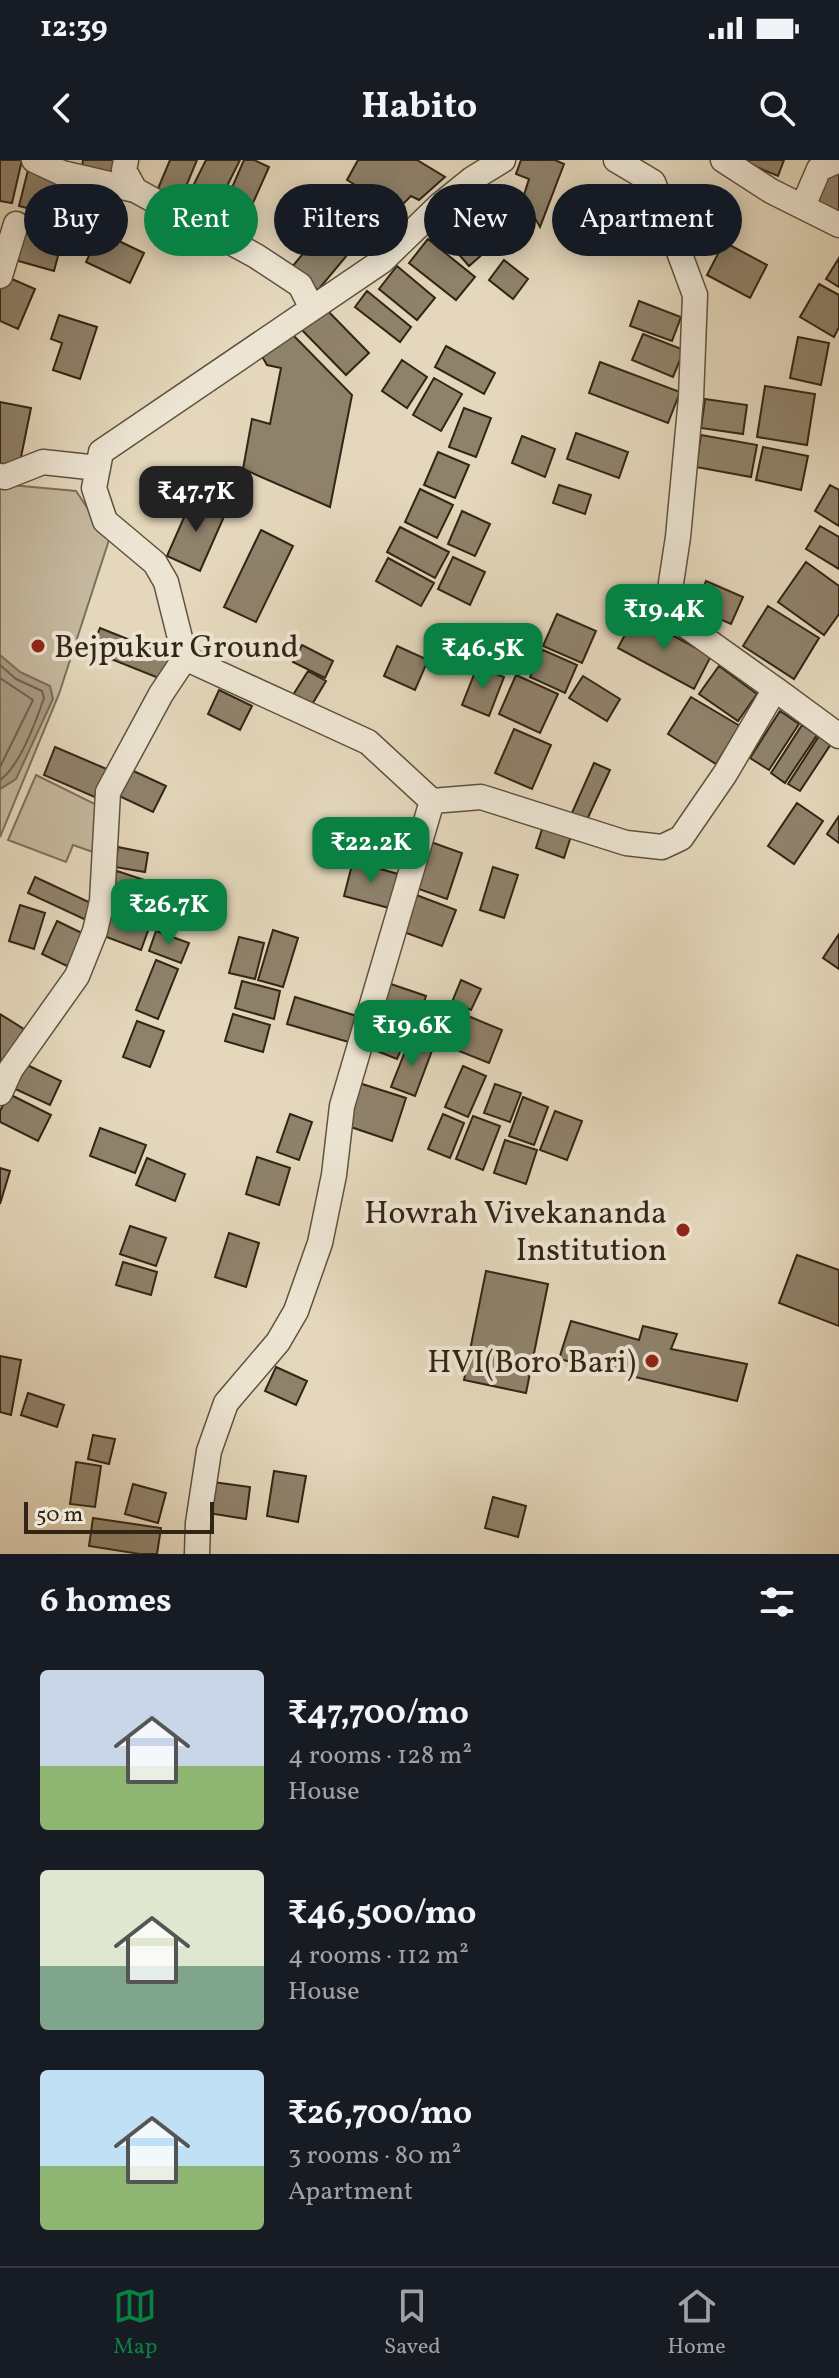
<!DOCTYPE html>
<html lang="en">
<head>
<meta charset="utf-8">
<style>
  :root { --surface:#171b24; --page:#20242c; --text:#f1f3f6; --muted:#9ea1a6; --line:#363941; --accent:#0b8043 }
  body { margin:0; font-family:Vollkorn,serif; background:var(--page); color:var(--text); height:100vh; display:flex; flex-direction:column; font-size:30px; white-space:nowrap }
  * { box-sizing:border-box; margin:0 }
  p { font-size:26px; color:var(--muted) }
  .icon { flex:none; width:44px; height:44px; fill:none; stroke:currentColor; stroke-width:2; stroke-linecap:round; stroke-linejoin:round }
  .map { position:relative; height:1394px; overflow:hidden }
  .sheet { display:flex; flex-direction:column; background:var(--surface); flex:1 }
  .sheet>* { flex:none }
  .hud { position:absolute; left:24px; top:24px; width:792px; height:72px; display:flex; gap:16px }
  .scale { position:absolute; left:24px; bottom:20px; width:190px; box-sizing:border-box; padding-left:8px; border:4px solid #332514; border-top:0; font-size:22px; line-height:28px; white-space:nowrap; color:#332514; -webkit-text-stroke:6px #ede5d3; paint-order:stroke }
  .price { position:absolute; translate:-50% -68px; padding:0 18px; border-radius:16px; background:var(--accent); color:#fff; font-size:26px; line-height:52px; filter:drop-shadow(0 2px 4px #0008) }
  .price::after { content:''; position:absolute; left:50%; top:48px; width:24px; height:18px; margin-left:-12px; background:inherit; clip-path:polygon(0 0,100% 0,50% 100%) }
  .price.on { background:#222; color:#fff }
  ul { padding:0; list-style:none }
  li { display:flex; align-items:center; gap:24px; height:200px; padding:0 40px }
  li span { display:grid; place-items:center; flex:none; width:224px; height:160px; border-radius:8px; color:#555 }
  li>.icon { margin-inline-start:auto }
  span .icon { width:96px; height:96px; fill:#fffc; stroke-width:1 }
  li b { font-size:34px }
  h2 { display:flex; justify-content:space-between; align-items:center; height:96px; padding:0 40px; font-size:34px }
  .pill { padding:0 28px; border-radius:36px; background:var(--surface); box-shadow:0 4px 20px #0003; font-size:28px; line-height:72px }
  .pill.on { background:var(--accent); color:#fff }
  .status { display:flex; justify-content:space-between; align-items:center; height:56px; padding:0 40px; background:var(--surface); direction:ltr }
  .status svg { height:22px; fill:currentColor }
  header { display:flex; justify-content:space-between; align-items:center; height:104px; padding:0 40px; background:var(--surface); font-size:36px; font-weight:700 }
  .menu { display:flex; justify-content:space-around; align-items:center; height:112px; border-top:2px solid var(--line); background:var(--surface); font-size:22px; color:var(--muted) }
  .menu a { display:grid; justify-items:center; gap:4px }
  .menu .on { color:var(--accent) }
  .map>svg:first-child { display:block }
  .green { fill:#c6b99f; stroke:#7c6f5a; stroke-width:2 }
  .water { fill:#a89a82; stroke:#796b56; stroke-width:2 }
  .lines { fill:none; stroke-linecap:round; stroke-linejoin:round }
  .shore { stroke:#6e604b; stroke-width:2 }
  .building { fill:#8f826b; stroke:#332514; stroke-width:2 }
  .minor-casing { stroke:#5f523e; stroke-width:27 }
  .minor { stroke:#ede5d3; stroke-width:24 }
  .poi-dot { fill:#8f2418; stroke:#ede5d3; stroke-width:3 }
  .labels { text-anchor:middle; stroke-width:8; stroke-linejoin:round; paint-order:stroke }
  .poi-label { font-size:32px; fill:#332514; stroke:#ede5d3; text-anchor:end }
</style>
</head>
<body>
<div class="status"><b>12:39</b><svg viewBox="0 0 49 12"><path d="M0 12V9h3v3zM5 12V6h3v6zM10 12V3h3v9zM15 12V0h3v12zM26 1h20v11H26zM47 4h2v5h-2z"/></svg></div>
<header><svg class="icon" aria-label="back" viewBox="0 0 24 24"><path d="M15 5l-7 7 7 7"/></svg>Habito<svg class="icon" aria-label="search" viewBox="0 0 24 24"><circle cx="10" cy="10" r="6"/><path d="M15 15l6 6"/></svg></header>
<div class="map">
<svg width="839" height="1394" viewBox="0 0 839 1394">
  <rect width="100%" height="100%" fill="#e4d7bb"/>
  <filter id="stains"><feTurbulence type="fractalNoise" baseFrequency=".0025" numOctaves="4"/><feColorMatrix values="0 0 0 0 .2 0 0 0 0 .09 0 0 0 0 .02 0 0 0 .5 -.17"/></filter>
  <radialGradient id="worn" r=".72"><stop offset=".6" stop-color="#630" stop-opacity="0"/><stop offset="1" stop-color="#630" stop-opacity=".3"/></radialGradient>
  <path class="green" d="M0 324 76 331 109 380 59 534 0 677Z
    M36 615 101 647 99 694 73 685 66 702 8 680Z"/>
  <path class="water" d="M0 495 20 512 50 526 53 539 16 619 0 629Z"/>
  <g class="lines">
    <path class="shore" d="M0 505 16 519 42 531 44 538C36 561 20 606 0 620
      M0 518 33 540 0 607"/>
  </g>
  <path class="building" d="M0 0H22L12 43 0 41Z
    M83 0H115L112 13 82 7Z
    M170 0H197L180 41 157 31Z
    M206 0H240L210 60 183 46Z
    M244 0H254L269 7 240 72 217 62Z
    M358 0H417L445 17 419 40 411 36 397 50 347 20Z
    M521 0H555L564 4 540 67 523 38 529 19 516 14Z
    M740 0H784L778 16Z
    M833 3 839 6V57L813 47Z
    M29 6 61 14 51 54 19 46Z
    M69 16 96 24 82 72 54 64Z
    M466 55 492 86 469 106 442 75Z
    M24 67 63 77 54 111 15 100Z
    M322 71 348 94 318 130 291 108Z
    M100 72 144 93 130 123 86 102Z
    M428 79 475 117 456 140 409 103Z
    M724 82 767 105 750 138 707 115Z
    M839 98V127L826 119Z
    M504 100 528 119 513 139 489 120Z
    M397 106 435 138 417 160 379 129Z
    M5 116 35 129 18 169 0 161V127Z
    M819 124 839 135V167L834 177 800 157Z
    M367 131 411 167 400 182 355 147Z
    M639 141 681 157 672 181 630 166Z
    M322 145 369 193 346 215 299 167Z
    M59 155 97 167 80 219 53 210 62 183 51 179Z
    M643 174 684 190 673 217 632 200Z
    M293 175 352 235 330 347 243 309 252 259 270 264 281 208 267 205 260 193Z
    M798 177 829 183 821 225 790 218Z
    M446 186 495 213 484 234 435 207Z
    M402 200 427 217 407 248 382 231Z
    M600 202 680 232 668 263 589 233Z
    M434 218 462 234 441 271 413 255Z
    M765 226 815 234 807 285 757 277Z
    M705 239 747 245 743 274 701 268Z
    M0 242 31 248 19 307 0 303Z
    M464 248 491 258 476 297 449 287Z
    M576 273 628 292 619 318 567 299Z
    M701 275 757 285 751 317 696 307Z
    M522 276 555 289 545 317 512 303Z
    M763 287 808 296 801 330 756 320Z
    M438 292 469 305 455 338 424 325Z
    M559 325 591 335 585 354 553 343Z
    M830 325 839 330V366L815 351Z
    M420 329 453 345 437 378 405 362Z
    M193 337 226 352 200 411 167 396Z
    M462 351 490 364 475 396 448 384Z
    M820 366 839 377V409L806 389Z
    M400 367 449 392 435 418 387 392Z
    M261 370 293 386 256 462 224 447Z
    M453 397 485 412 470 445 438 429Z
    M388 398 434 423 421 446 376 421Z
    M806 402 839 426V454L824 475 778 442Z
    M706 421 743 437 731 464 694 448Z
    M768 446 819 478 794 519 743 486Z
    M557 454 596 471 582 503 543 486Z
    M635 455 711 496 694 529 618 488Z
    M100 468 170 496 161 519 91 491Z
    M302 485 333 501 325 518 293 502Z
    M397 486 428 500 415 530 384 516Z
    M543 490 577 505 565 533 530 517Z
    M719 506 757 534 738 561 699 534Z
    M477 507 504 517 489 556 462 545Z
    M308 511 326 521 311 546 293 535Z
    M516 515 558 534 540 573 499 554Z
    M583 516 620 539 607 561 569 538Z
    M219 530 252 546 240 570 208 554Z
    M691 537 740 566 716 604 668 574Z
    M780 551 799 564 769 610 750 598Z
    M802 565 817 575 785 623 771 613Z
    M514 569 551 585 532 629 495 613Z
    M819 576 831 584 800 631 788 624Z
    M55 587 109 610 97 638 44 615Z
    M594 603 610 610 586 662 571 655Z
    M127 608 166 626 153 652 115 634Z
    M797 643 823 661 794 704 768 686Z
    M839 656V683L827 674Z
    M543 666 571 676 564 698 536 688Z
    M428 681 462 693 447 739 413 727Z
    M118 687 148 693 145 712 115 707Z
    M353 701 398 714 389 748 344 736Z
    M493 707 518 715 504 758 480 750Z
    M117 711 150 722 146 738 112 728Z
    M35 717 93 744 86 760 28 733Z
    M116 733 152 746 145 763 109 750Z
    M411 733 456 750 442 786 398 770Z
    M20 745 45 753 34 789 9 781Z
    M108 754 149 768 141 790 101 775Z
    M57 761 86 775 71 808 42 794Z
    M273 770 298 778 283 827 258 820Z
    M156 771 189 783 181 803 149 791Z
    M839 774V809L823 798Z
    M239 777 264 783 255 819 229 813Z
    M156 800 178 809 158 859 136 850Z
    M461 820 481 829 471 850 452 842Z
    M242 821 280 831 274 859 235 848Z
    M385 822 426 836 415 869 374 855Z
    M295 837 360 857 352 883 287 864Z
    M430 842 462 853 450 886 418 874Z
    M0 854 27 871 0 914Z
    M233 854 270 865 263 892 225 881Z
    M468 856 502 870 489 903 454 889Z
    M375 860 408 873 397 899 364 886Z
    M137 861 164 871 150 907 123 897Z
    M410 879 433 888 415 936 391 927Z
    M25 904 61 921 50 945 13 928Z
    M463 906 486 916 468 957 445 947Z
    M359 923 406 938 392 981 345 965Z
    M495 924 521 933 510 962 484 953Z
    M9 934 51 955 38 981 0 962V951Z
    M523 937 548 947 534 985 509 976Z
    M555 951 582 961 567 1000 540 990Z
    M290 954 312 962 299 1000 277 992Z
    M443 954 464 963 450 998 428 989Z
    M473 956 500 966 483 1010 456 999Z
    M100 968 146 985 135 1013 90 996Z
    M505 980 537 990 526 1024 494 1013Z
    M257 997 290 1008 279 1045 246 1034Z
    M147 998 185 1014 175 1041 136 1025Z
    M0 1008 10 1011 0 1044Z
    M130 1066 166 1078 156 1106 120 1094Z
    M229 1073 259 1083 246 1127 215 1117Z
    M797 1095 839 1110V1166L779 1143Z
    M123 1102 157 1112 151 1135 116 1125Z
    M486 1111 548 1124 526 1233 464 1220Z
    M571 1161 639 1180 643 1166 677 1174 671 1189 747 1204 737 1241 559 1199Z
    M0 1196 21 1200 11 1255 0 1252Z
    M276 1207 307 1221 296 1245 265 1231Z
    M28 1233 64 1245 57 1267 21 1255Z
    M93 1275 115 1279 109 1304 88 1299Z
    M76 1302 101 1306 95 1347 70 1344Z
    M274 1311 306 1316 298 1362 267 1356Z
    M213 1322 250 1327 246 1359 208 1353Z
    M133 1324 166 1333 158 1363 125 1354Z
    M493 1337 526 1346 518 1377 485 1368Z
    M93 1358 161 1368 157 1394H140L89 1386Z"/>
  <g class="lines">
    <g class="minor-casing">
      <path id="minor" d="M34 0 62 13 135 30
        M126 0 124 10 135 30 256 96 300 125 312 148
        M723 0 771 31 839 65
        M803 46 819 9 839 0
        M0 116 16 64
        M0 316 5 317 43 302 98 308
        M185 498 166 422 155 403 105 361 94 328 101 292 382 101 441 44 472 19 503 0
        M775 529 839 576
        M0 933 11 909 77 816 95 771 102 741 108 632 161 534 185 498 368 582 432 641
        M197 1394 198 1363 209 1291 226 1243 278 1182 296 1151 320 1083 334 1015 342 946 432 641 481 637 626 683 662 687 681 678 725 614 775 529 674 457 669 436 678 377 691 238 695 135 653 22 616 0"/>
    </g>
    <use href="#minor" class="minor"/>
  </g>
  <g class="poi-dot">
    <circle cx="38" cy="486" r="8"/>
    <circle cx="683" cy="1070" r="8"/>
    <circle cx="652" cy="1201" r="8"/>
  </g>
  <g class="labels">
    <g class="poi-label">
      <text x="54" y="497" text-anchor="start">Bejpukur Ground</text>
      <text x="667" y="1063">Howrah Vivekananda<tspan x="667" dy="37">Institution</tspan></text>
      <text x="636" y="1212">HVI(Boro Bari)</text>
    </g>
  </g>
  <rect width="100%" height="100%" filter="url(#stains)"/>
  <rect width="100%" height="100%" fill="url(#worn)"/>
</svg>
<div class="scale">50 m</div>
<b class="price on" style="left:196px;top:374px">₹47.7K</b>
<b class="price" style="left:664px;top:492px">₹19.4K</b>
<b class="price" style="left:483px;top:531px">₹46.5K</b>
<b class="price" style="left:371px;top:725px">₹22.2K</b>
<b class="price" style="left:169px;top:787px">₹26.7K</b>
<b class="price" style="left:412px;top:908px">₹19.6K</b>
<div class="hud">
<a class="pill">Buy</a>
<a class="pill on">Rent</a>
<a class="pill">Filters</a>
<a class="pill">New</a>
<a class="pill">Apartment</a>
</div>
</div>
<section class="sheet">
<h2>6 homes<svg class="icon" aria-label="filters" viewBox="0 0 24 24"><path d="M4 7h16M4 17h16"/><circle cx="9" cy="7" r="2"/><circle cx="15" cy="17" r="2"/></svg></h2>
<ul>
<li><span style="background:linear-gradient(#c9d6e8 60%,#8fb573 0)"><svg class="icon" aria-label="home" viewBox="0 0 24 24"><path d="M3 11l9-7 9 7M6 9v11h12V9"/></svg></span><div><b>₹47,700/mo</b><p>4 rooms · 128 m²</p><p>House</p></div></li>
<li><span style="background:linear-gradient(#dfe7d0 60%,#7fa58c 0)"><svg class="icon" aria-label="home" viewBox="0 0 24 24"><path d="M3 11l9-7 9 7M6 9v11h12V9"/></svg></span><div><b>₹46,500/mo</b><p>4 rooms · 112 m²</p><p>House</p></div></li>
<li><span style="background:linear-gradient(#bfe0f5 60%,#8fb573 0)"><svg class="icon" aria-label="home" viewBox="0 0 24 24"><path d="M3 11l9-7 9 7M6 9v11h12V9"/></svg></span><div><b>₹26,700/mo</b><p>3 rooms · 80 m²</p><p>Apartment</p></div></li>
</ul>
</section>
<nav class="menu">
<a class="on"><svg class="icon" aria-label="map" viewBox="0 0 24 24"><path d="M3 6l6-2 6 2 6-2v14l-6 2-6-2-6 2zM9 4v14M15 6v14"/></svg>Map</a>
<a><svg class="icon" aria-label="saved" viewBox="0 0 24 24"><path d="M7 4h10v16l-5-4-5 4z"/></svg>Saved</a>
<a><svg class="icon" aria-label="home" viewBox="0 0 24 24"><path d="M3 11l9-7 9 7M6 9v11h12V9"/></svg>Home</a>
</nav>
</body>
</html>
